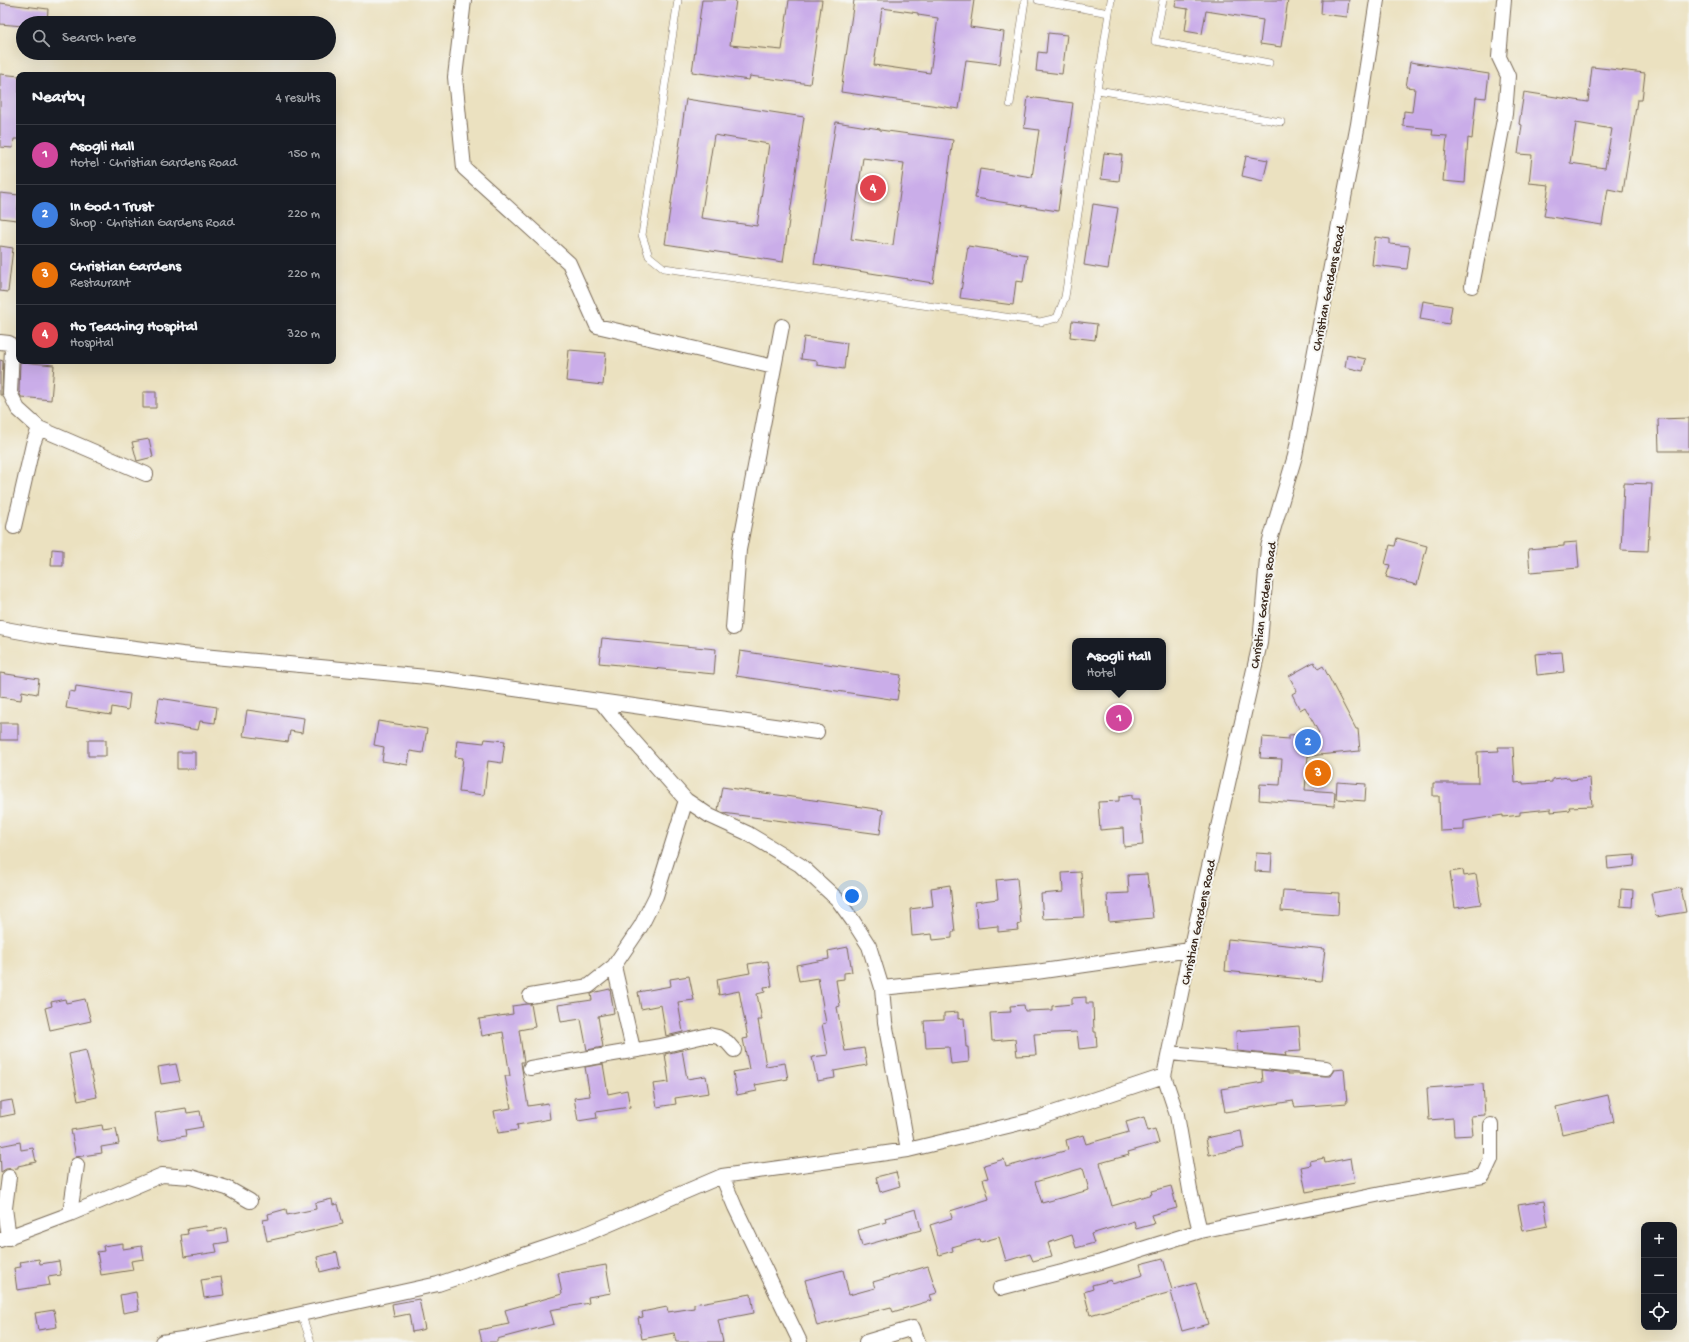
<!DOCTYPE html>
<meta charset="utf-8">
<style>
body{margin:0;font-family:"Gochi Hand",sans-serif;background:#242831;color:#f1f3f6}
.controls{position:absolute;right:12px;bottom:12px;display:grid;overflow:hidden;border-radius:8px;box-shadow:0 4px 16px #0002}
.controls button{width:36px;height:36px;display:grid;place-items:center;padding:0;border:0;border-bottom:1px solid #363941;background:#171b24;color:#f1f3f6;font:20px sans-serif}
.you{position:absolute;left:852px;top:896px;width:14px;height:14px;margin:-10px;border:3px solid #fff;border-radius:50%;background:#1a73e8;box-shadow:0 0 0 6px #1a73e833}
.badge{display:grid;place-items:center;width:26px;height:26px;border-radius:50%;background:#c8321e;color:#fff;font-size:13px;font-weight:700}
.pin{position:absolute;translate:-50% -50%;border:2px solid #fff;box-shadow:0 1px 4px #0006}
.popup{position:absolute;left:1072px;top:638px;width:94px;height:52px;box-sizing:border-box;display:grid;place-content:center;border-radius:8px;background:#171b24;filter:drop-shadow(0 1px 3px #0005);font-size:13px;white-space:nowrap;color:#9ea1a6}
.popup b{font-size:15px;color:#f1f3f6}
.popup::after{content:'';position:absolute;left:50%;top:100%;margin-left:-8px;border:8px solid transparent;border-top-color:#171b24}
.list{margin:0;padding:0;list-style:none}
h2{display:flex;justify-content:space-between;align-items:center;height:52px;margin:0;padding:0 16px;font-size:17px}
h2 small{font-size:13px;font-weight:400;color:#9ea1a6}
.list li{display:grid;grid-template-columns:26px 1fr auto;gap:12px;align-items:center;box-sizing:border-box;height:60px;padding:0 16px;border-top:1px solid #363941}
.list b{display:block;font-size:15px;white-space:nowrap}
.list p{margin:0;font-size:13px;white-space:nowrap;color:#9ea1a6}
.list em{font-size:13px;font-style:normal;color:#9ea1a6}
.icon{flex:none;width:22px;height:22px;fill:none;stroke:currentColor;stroke-width:2;stroke-linecap:round;stroke-linejoin:round}
.map{position:relative;flex:none;width:1689px;height:1342px;overflow:hidden}
.search{position:absolute;background:#171b24;box-shadow:0 4px 16px #0002;left:16px;top:16px;width:320px;height:44px;display:flex;align-items:center;gap:10px;box-sizing:border-box;padding:0 14px;border-radius:22px;color:#9ea1a6;font-size:15px}
.panel{position:absolute;background:#171b24;box-shadow:0 4px 16px #0002;left:16px;top:72px;width:320px;height:292px;border-radius:8px}
.map>svg:first-child{display:block}
.building{fill:#caade9;fill-rule:evenodd}
.lines{fill:none;stroke-linecap:round;stroke-linejoin:round}
.lane-casing{stroke:#796a57;stroke-width:8}
.street-casing{stroke:#796a57;stroke-width:16}
.lane{stroke:#fff;stroke-width:7}
.street{stroke:#fff;stroke-width:14}
.labels{text-anchor:middle;stroke-width:4;stroke-linejoin:round;paint-order:stroke}
.street-label{font-size:13px;fill:#3b2a1e;stroke:#f6f6f2}
</style>
<div class="map">
<svg width="1689" height="1342" viewBox="0 0 1689 1342">
<rect width="100%" height="100%" fill="#f6f6f2"/>
<filter id="ink" filterUnits="userSpaceOnUse"><feTurbulence type="fractalNoise" baseFrequency=".025" numOctaves="2"/><feDisplacementMap in="SourceGraphic" scale="8" xChannelSelector="R" yChannelSelector="G"/><feConvolveMatrix kernelMatrix="1 2 1 2 8 2 1 2 1" color-interpolation-filters="sRGB"/></filter>
<filter id="wash" filterUnits="userSpaceOnUse"><feTurbulence type="fractalNoise" baseFrequency=".012" numOctaves="4" result="noise"/><feDisplacementMap in="SourceGraphic" scale="16" xChannelSelector="R" yChannelSelector="G"/><feGaussianBlur stdDeviation="0.9" result="paint"/><feColorMatrix in="noise" values="0 0 0 0 0 0 0 0 0 0 0 0 0 0 0 0 0 1.4 0 .05"/><feComposite in="paint" operator="in"/></filter>
<g filter="url(#wash)">
<rect width="100%" height="100%" fill="#ebe1c0"/>
<g id="blocks">
<path class="building" d="M 702,0 L 736,0 L 730,45 L 782,50 L 789,0 L 822,0 L 810,84 L 750,76 L 749,80 L 692,72 Z
M 854,0 L 974,0 L 970,27 L 1004,32 L 1000,64 L 966,60 L 959,109 L 841,92 ZM 882,8 L 918,13 L 918,15 L 938,18 L 930,73 L 874,65 Z
M 1176,0 L 1288,0 L 1281,47 L 1260,44 L 1263,20 L 1206,11 L 1202,34 L 1185,31 L 1188,9 L 1175,7 Z
M 1322,0 L 1349,0 L 1347,17 L 1321,14 Z
M 0,3 L 48,9 L 47,23 L 23,23 L 23,26 L 0,24 Z
M 1048,33 L 1067,35 L 1062,74 L 1036,71 L 1038,52 L 1046,53 Z
M 1410,62 L 1489,74 L 1486,98 L 1476,97 L 1472,139 L 1468,138 L 1465,183 L 1443,181 L 1447,136 L 1432,135 L 1433,129 L 1403,126 L 1404,111 L 1412,112 L 1415,88 L 1406,87 Z
M 1592,67 L 1645,73 L 1642,100 L 1637,100 L 1623,192 L 1608,189 L 1602,225 L 1544,216 L 1549,185 L 1529,183 L 1532,155 L 1518,154 L 1522,125 L 1519,124 L 1524,92 L 1588,102 ZM 1576,123 L 1612,129 L 1605,168 L 1570,163 Z
M 0,74 L 19,76 L 19,139 L 14,139 L 13,148 L 0,147 Z
M 1028,97 L 1073,103 L 1058,211 L 975,198 L 980,169 L 1032,177 L 1039,130 L 1024,128 Z
M 686,99 L 804,117 L 783,262 L 665,244 ZM 714,135 L 769,144 L 757,226 L 701,218 Z
M 836,122 L 880,129 L 880,130 L 953,140 L 933,283 L 814,264 ZM 863,158 L 904,163 L 893,245 L 851,239 Z
M 1104,153 L 1122,155 L 1119,181 L 1101,179 Z
M 1246,156 L 1268,160 L 1263,181 L 1242,176 Z
M 0,193 L 19,195 L 17,220 L 0,218 Z
M 1093,204 L 1118,208 L 1108,269 L 1084,265 Z
M 1375,237 L 1390,239 L 1390,244 L 1410,246 L 1407,269 L 1372,265 Z
M 0,246 L 13,248 L 8,292 L 0,291 Z
M 968,246 L 1027,255 L 1023,282 L 1016,281 L 1013,305 L 960,298 Z
M 1423,301 L 1452,306 L 1449,324 L 1420,319 Z
M 1072,321 L 1097,324 L 1095,340 L 1070,337 Z
M 804,337 L 847,343 L 844,369 L 817,365 L 817,361 L 801,359 Z
M 569,350 L 606,353 L 603,385 L 566,381 Z
M 1347,355 L 1366,359 L 1363,371 L 1345,367 Z
M 0,360 L 3,361 L 2,395 L 0,395 Z
M 20,362 L 54,365 L 51,400 L 21,397 L 19,391 Z
M 143,392 L 156,392 L 156,408 L 143,408 Z
M 1689,418 L 1689,451 L 1659,451 L 1658,419 Z
M 149,439 L 153,457 L 137,461 L 132,442 Z
M 1624,483 L 1652,484 L 1648,551 L 1621,550 Z
M 1397,538 L 1427,546 L 1417,585 L 1386,577 L 1390,565 L 1385,564 L 1390,545 L 1395,546 Z
M 1577,542 L 1579,568 L 1530,572 L 1528,549 L 1564,546 L 1564,543 Z
M 52,549 L 63,550 L 63,566 L 51,566 Z
M 602,638 L 716,649 L 714,674 L 599,663 Z
M 740,651 L 901,675 L 897,700 L 736,676 Z
M 1562,652 L 1564,672 L 1537,675 L 1535,654 Z
M 1314,662 L 1318,669 L 1323,666 L 1356,729 L 1358,729 L 1360,751 L 1308,756 L 1305,790 L 1335,792 L 1334,806 L 1259,800 L 1260,784 L 1280,785 L 1282,759 L 1260,758 L 1262,737 L 1289,739 L 1289,735 L 1319,733 L 1305,707 L 1300,710 L 1292,694 L 1297,691 L 1289,676 Z
M 0,673 L 39,679 L 37,694 L 22,691 L 21,700 L 0,697 Z
M 76,686 L 130,694 L 128,710 L 112,707 L 111,715 L 66,708 L 69,691 L 75,692 Z
M 159,698 L 217,707 L 215,723 L 200,721 L 198,730 L 155,723 Z
M 247,710 L 304,718 L 302,733 L 290,731 L 288,742 L 243,736 Z
M 378,721 L 427,729 L 423,753 L 410,751 L 408,765 L 382,761 L 384,747 L 374,745 Z
M 0,723 L 18,723 L 18,740 L 0,740 Z
M 485,739 L 505,741 L 502,763 L 488,761 L 484,795 L 459,792 L 463,758 L 455,757 L 457,740 L 484,743 Z
M 88,740 L 106,740 L 106,756 L 88,756 Z
M 1498,747 L 1513,747 L 1515,783 L 1523,782 L 1523,784 L 1552,782 L 1552,779 L 1569,777 L 1570,780 L 1590,778 L 1592,806 L 1569,807 L 1570,810 L 1551,812 L 1551,809 L 1520,812 L 1520,815 L 1503,817 L 1503,815 L 1464,821 L 1464,830 L 1440,831 L 1439,796 L 1433,796 L 1433,783 L 1478,783 L 1477,752 L 1499,751 Z
M 177,752 L 195,752 L 195,769 L 177,769 Z
M 1337,782 L 1366,784 L 1365,801 L 1336,799 Z
M 722,787 L 883,810 L 880,834 L 723,813 L 718,810 Z
M 1132,795 L 1132,799 L 1140,799 L 1143,845 L 1124,847 L 1123,828 L 1100,830 L 1098,802 L 1119,801 L 1119,797 Z
M 1256,853 L 1272,854 L 1271,872 L 1255,871 Z
M 1635,855 L 1634,866 L 1608,869 L 1607,857 Z
M 1463,870 L 1464,876 L 1476,874 L 1481,904 L 1455,908 L 1450,872 Z
M 1081,872 L 1084,917 L 1043,919 L 1041,894 L 1063,892 L 1062,873 Z
M 1147,874 L 1153,918 L 1109,922 L 1107,894 L 1129,893 L 1128,875 Z
M 1017,878 L 1021,924 L 1017,925 L 1018,930 L 998,932 L 998,926 L 978,928 L 975,902 L 998,899 L 996,880 Z
M 950,885 L 955,932 L 952,932 L 952,938 L 933,940 L 932,934 L 912,936 L 910,909 L 933,906 L 931,888 Z
M 1681,888 L 1686,912 L 1656,917 L 1651,893 Z
M 1621,889 L 1633,890 L 1632,907 L 1620,906 Z
M 1283,890 L 1339,893 L 1338,915 L 1281,911 Z
M 1228,939 L 1325,949 L 1321,981 L 1225,971 Z
M 848,947 L 852,972 L 844,973 L 844,979 L 836,980 L 840,1006 L 837,1007 L 845,1051 L 864,1048 L 867,1065 L 834,1071 L 835,1078 L 817,1081 L 812,1057 L 828,1055 L 822,1024 L 826,1023 L 818,978 L 799,981 L 796,965 L 829,959 L 828,951 Z
M 768,961 L 772,986 L 764,987 L 765,992 L 757,994 L 762,1020 L 758,1020 L 766,1066 L 785,1063 L 788,1079 L 755,1085 L 757,1091 L 737,1095 L 733,1072 L 749,1069 L 743,1039 L 748,1038 L 739,991 L 719,995 L 717,979 L 750,973 L 748,964 Z
M 689,976 L 694,1000 L 678,1002 L 683,1032 L 666,1036 L 661,1005 L 641,1009 L 638,992 L 671,986 L 670,979 Z
M 610,989 L 614,1013 L 598,1016 L 603,1047 L 587,1050 L 581,1019 L 561,1022 L 558,1005 L 592,1000 L 591,994 L 596,992 Z
M 1086,997 L 1086,1003 L 1093,1003 L 1094,1032 L 1096,1032 L 1097,1047 L 1079,1049 L 1077,1032 L 1034,1034 L 1036,1055 L 1017,1056 L 1015,1039 L 992,1041 L 990,1013 L 1011,1012 L 1010,1006 L 1024,1005 L 1025,1011 L 1052,1010 L 1052,1006 L 1072,1004 L 1072,998 Z
M 65,999 L 66,1003 L 85,999 L 91,1021 L 50,1030 L 45,1008 L 52,1006 L 51,1002 Z
M 527,1004 L 531,1004 L 535,1027 L 519,1030 L 524,1062 L 521,1062 L 522,1069 L 528,1106 L 548,1103 L 550,1119 L 517,1125 L 518,1130 L 498,1133 L 494,1111 L 511,1108 L 505,1076 L 510,1076 L 503,1032 L 482,1036 L 479,1019 L 513,1014 L 512,1006 Z
M 958,1012 L 958,1019 L 964,1018 L 966,1047 L 968,1047 L 969,1062 L 951,1064 L 949,1047 L 926,1048 L 924,1021 L 944,1020 L 944,1013 Z
M 1299,1026 L 1301,1051 L 1285,1052 L 1286,1056 L 1237,1051 L 1236,1031 Z
M 86,1050 L 97,1097 L 78,1101 L 69,1054 Z
M 682,1050 L 687,1079 L 706,1076 L 709,1093 L 675,1098 L 676,1104 L 657,1107 L 653,1084 L 669,1082 L 665,1054 Z
M 176,1064 L 180,1081 L 161,1084 L 158,1067 Z
M 603,1064 L 608,1094 L 627,1090 L 630,1107 L 596,1112 L 597,1118 L 578,1121 L 574,1098 L 590,1096 L 585,1067 Z
M 1344,1069 L 1347,1103 L 1295,1107 L 1293,1101 L 1225,1112 L 1221,1089 L 1263,1082 L 1262,1070 L 1288,1073 L 1288,1074 L 1296,1074 L 1325,1076 L 1330,1076 L 1334,1070 Z
M 1483,1084 L 1485,1115 L 1471,1116 L 1473,1135 L 1454,1136 L 1453,1118 L 1429,1120 L 1427,1088 Z
M 1608,1095 L 1614,1122 L 1562,1134 L 1556,1107 Z
M 12,1100 L 15,1114 L 0,1117 L 0,1102 Z
M 186,1108 L 187,1113 L 200,1111 L 203,1127 L 185,1130 L 186,1136 L 159,1140 L 155,1113 Z
M 1144,1117 L 1148,1131 L 1155,1129 L 1159,1143 L 1128,1152 L 1129,1155 L 1100,1163 L 1112,1206 L 1152,1194 L 1151,1191 L 1171,1186 L 1177,1208 L 1151,1215 L 1154,1224 L 1136,1229 L 1134,1221 L 1091,1234 L 1094,1243 L 1076,1248 L 1072,1235 L 1048,1243 L 1052,1256 L 1033,1261 L 1030,1254 L 1006,1261 L 999,1237 L 981,1242 L 980,1239 L 952,1247 L 953,1251 L 939,1255 L 930,1225 L 952,1218 L 950,1211 L 989,1199 L 983,1179 L 988,1178 L 984,1165 L 1004,1159 L 1006,1167 L 1068,1150 L 1066,1140 L 1083,1135 L 1086,1144 L 1129,1132 L 1126,1122 ZM 1083,1168 L 1089,1190 L 1042,1203 L 1035,1182 Z
M 102,1125 L 103,1130 L 116,1128 L 119,1144 L 101,1147 L 102,1153 L 76,1157 L 71,1130 Z
M 1241,1131 L 1244,1148 L 1209,1155 L 1206,1138 Z
M 20,1142 L 21,1150 L 33,1148 L 36,1162 L 18,1166 L 18,1168 L 6,1169 L 1,1172 L 0,1146 Z
M 1324,1158 L 1325,1163 L 1351,1158 L 1355,1183 L 1306,1192 L 1301,1167 L 1311,1165 L 1310,1161 Z
M 896,1172 L 900,1186 L 880,1192 L 876,1177 Z
M 332,1199 L 333,1205 L 338,1204 L 343,1224 L 267,1241 L 263,1220 L 269,1219 L 268,1214 L 286,1209 L 287,1215 L 316,1209 L 315,1203 Z
M 1544,1201 L 1548,1226 L 1523,1231 L 1518,1205 Z
M 916,1209 L 921,1230 L 862,1246 L 858,1230 L 886,1222 L 885,1218 Z
M 206,1226 L 207,1231 L 226,1228 L 228,1242 L 215,1244 L 217,1252 L 184,1257 L 181,1235 L 188,1234 L 187,1229 Z
M 123,1243 L 123,1249 L 142,1246 L 144,1259 L 131,1261 L 133,1270 L 101,1275 L 97,1252 L 104,1251 L 103,1246 Z
M 337,1252 L 340,1267 L 320,1272 L 317,1257 Z
M 1163,1258 L 1172,1290 L 1196,1283 L 1208,1324 L 1182,1331 L 1171,1292 L 1090,1315 L 1084,1292 L 1093,1289 L 1092,1285 L 1111,1280 L 1112,1284 L 1143,1275 L 1140,1264 Z
M 39,1259 L 40,1264 L 59,1261 L 61,1275 L 48,1277 L 50,1285 L 17,1290 L 14,1268 L 21,1267 L 20,1262 Z
M 606,1265 L 611,1293 L 588,1297 L 589,1303 L 550,1310 L 554,1324 L 497,1339 L 497,1342 L 482,1342 L 479,1330 L 509,1324 L 505,1310 L 562,1294 L 558,1273 Z
M 928,1266 L 937,1293 L 930,1295 L 932,1300 L 893,1312 L 891,1307 L 817,1326 L 805,1280 L 843,1270 L 849,1295 L 875,1288 L 873,1282 Z
M 221,1277 L 224,1295 L 204,1298 L 201,1280 Z
M 136,1292 L 139,1310 L 123,1313 L 120,1295 Z
M 751,1294 L 754,1313 L 718,1320 L 723,1342 L 676,1342 L 674,1333 L 642,1339 L 638,1318 L 643,1317 L 642,1312 L 667,1307 L 668,1312 L 694,1308 L 694,1304 Z
M 419,1299 L 425,1329 L 412,1332 L 409,1314 L 394,1317 L 392,1304 Z
M 54,1310 L 57,1327 L 38,1330 L 35,1313 Z"/>
</g>
</g>
<g filter="url(#ink)">
<use href="#blocks" fill-opacity="0" stroke="#796a57" stroke-width="1"/>
<g class="lines">
<g class="lane-casing">
<path id="lane" d="M 678,0 L 642,235 L 649,256 L 664,268 L 1040,322 L 1057,318 L 1065,297 L 1111,0
M 1038,0 L 1109,13
M 1163,0 L 1155,41 L 1269,63
M 1098,90 L 1281,122
M 1010,104 L 1025,0
M 301,1313 L 311,1342"/>
</g>
<g class="street-casing">
<path id="street" d="M 464,0 L 455,77 L 464,168 L 569,263 L 597,326 L 774,367
M 1472,286 L 1505,114 L 1508,76 L 1499,57 L 1504,0
M 0,342 L 9,343 L 12,348 L 10,393 L 18,409 L 39,428 L 33,444 L 14,527
M 39,428 L 146,474
M 0,628 L 49,637 L 182,654 L 437,678 L 817,732
M 733,628 L 739,550 L 782,326
M 601,702 L 617,722 L 686,800 L 710,816 L 747,833 L 800,865 L 837,899 L 853,921 L 869,946 L 882,988 L 885,1022 L 908,1150
M 614,966 L 633,1049
M 882,988 L 1036,972 L 1190,950
M 530,996 L 589,986 L 614,966 L 641,926 L 656,896 L 686,800
M 1170,1053 L 1326,1068
M 530,1068 L 661,1046 L 709,1035 L 718,1037 L 727,1042 L 734,1050
M 722,1176 L 735,1207 L 800,1342
M 9,1177 L 5,1208 L 9,1238
M 70,1214 L 77,1165
M 1200,1231 L 1190,1190 L 1177,1115 L 1164,1076 L 1190,950 L 1260,643 L 1268,547 L 1295,456 L 1358,124 L 1377,0
M 0,1240 L 70,1214 L 162,1175 L 191,1177 L 227,1188 L 250,1201
M 1000,1288 L 1101,1262 L 1200,1231 L 1386,1193 L 1483,1176 L 1491,1159 L 1491,1125
M 162,1342 L 196,1337 L 438,1284 L 589,1233 L 722,1176 L 908,1150 L 1032,1120 L 1164,1076
M 866,1342 L 913,1328 L 918,1342"/>
</g>
<use href="#lane" class="lane"/>
<use href="#street" class="street"/>
</g>
</g>
<g class="labels">
<g class="street-label">
<text transform="translate(1327 288) rotate(-79)" y="5">Christian Gardens Road</text>
<text transform="translate(1262 605) rotate(-82)" y="5">Christian Gardens Road</text>
<text transform="translate(1197 922) rotate(-78)" y="5">Christian Gardens Road</text>
</g>
</g>
</svg>
<div class="controls">
<button>+</button>
<button>−</button>
<button><svg class="icon" aria-label="locate" viewBox="0 0 24 24"><circle cx="12" cy="12" r="6"/><path d="M12 2v4M12 18v4M2 12h4M18 12h4"/></svg></button>
</div>
<div class="you"></div>
<div class="pin badge" style="left:1119px;top:718px;background:#d1479c">1</div>
<div class="popup"><b>Asogli Hall</b>Hotel</div>
<div class="pin badge" style="left:1308px;top:742px;background:#3f7fe0">2</div>
<div class="pin badge" style="left:1318px;top:773px;background:#e8710a">3</div>
<div class="pin badge" style="left:873px;top:188px;background:#e0444e">4</div>
<div class="search"><svg class="icon" aria-label="search" viewBox="0 0 24 24"><circle cx="10" cy="10" r="6"/><path d="M15 15l6 6"/></svg>Search here</div>
<section class="panel">
<h2>Nearby<small>4 results</small></h2>
<ul class="list">
<li><span class="badge" style="background:#d1479c">1</span><div><b>Asogli Hall</b><p>Hotel · Christian Gardens Road</p></div><em>150 m</em></li>
<li><span class="badge" style="background:#3f7fe0">2</span><div><b>In God 1 Trust</b><p>Shop · Christian Gardens Road</p></div><em>220 m</em></li>
<li><span class="badge" style="background:#e8710a">3</span><div><b>Christian Gardens</b><p>Restaurant</p></div><em>220 m</em></li>
<li><span class="badge" style="background:#e0444e">4</span><div><b>Ho Teaching Hospital</b><p>Hospital</p></div><em>320 m</em></li>
</ul>
</section>
</div>
